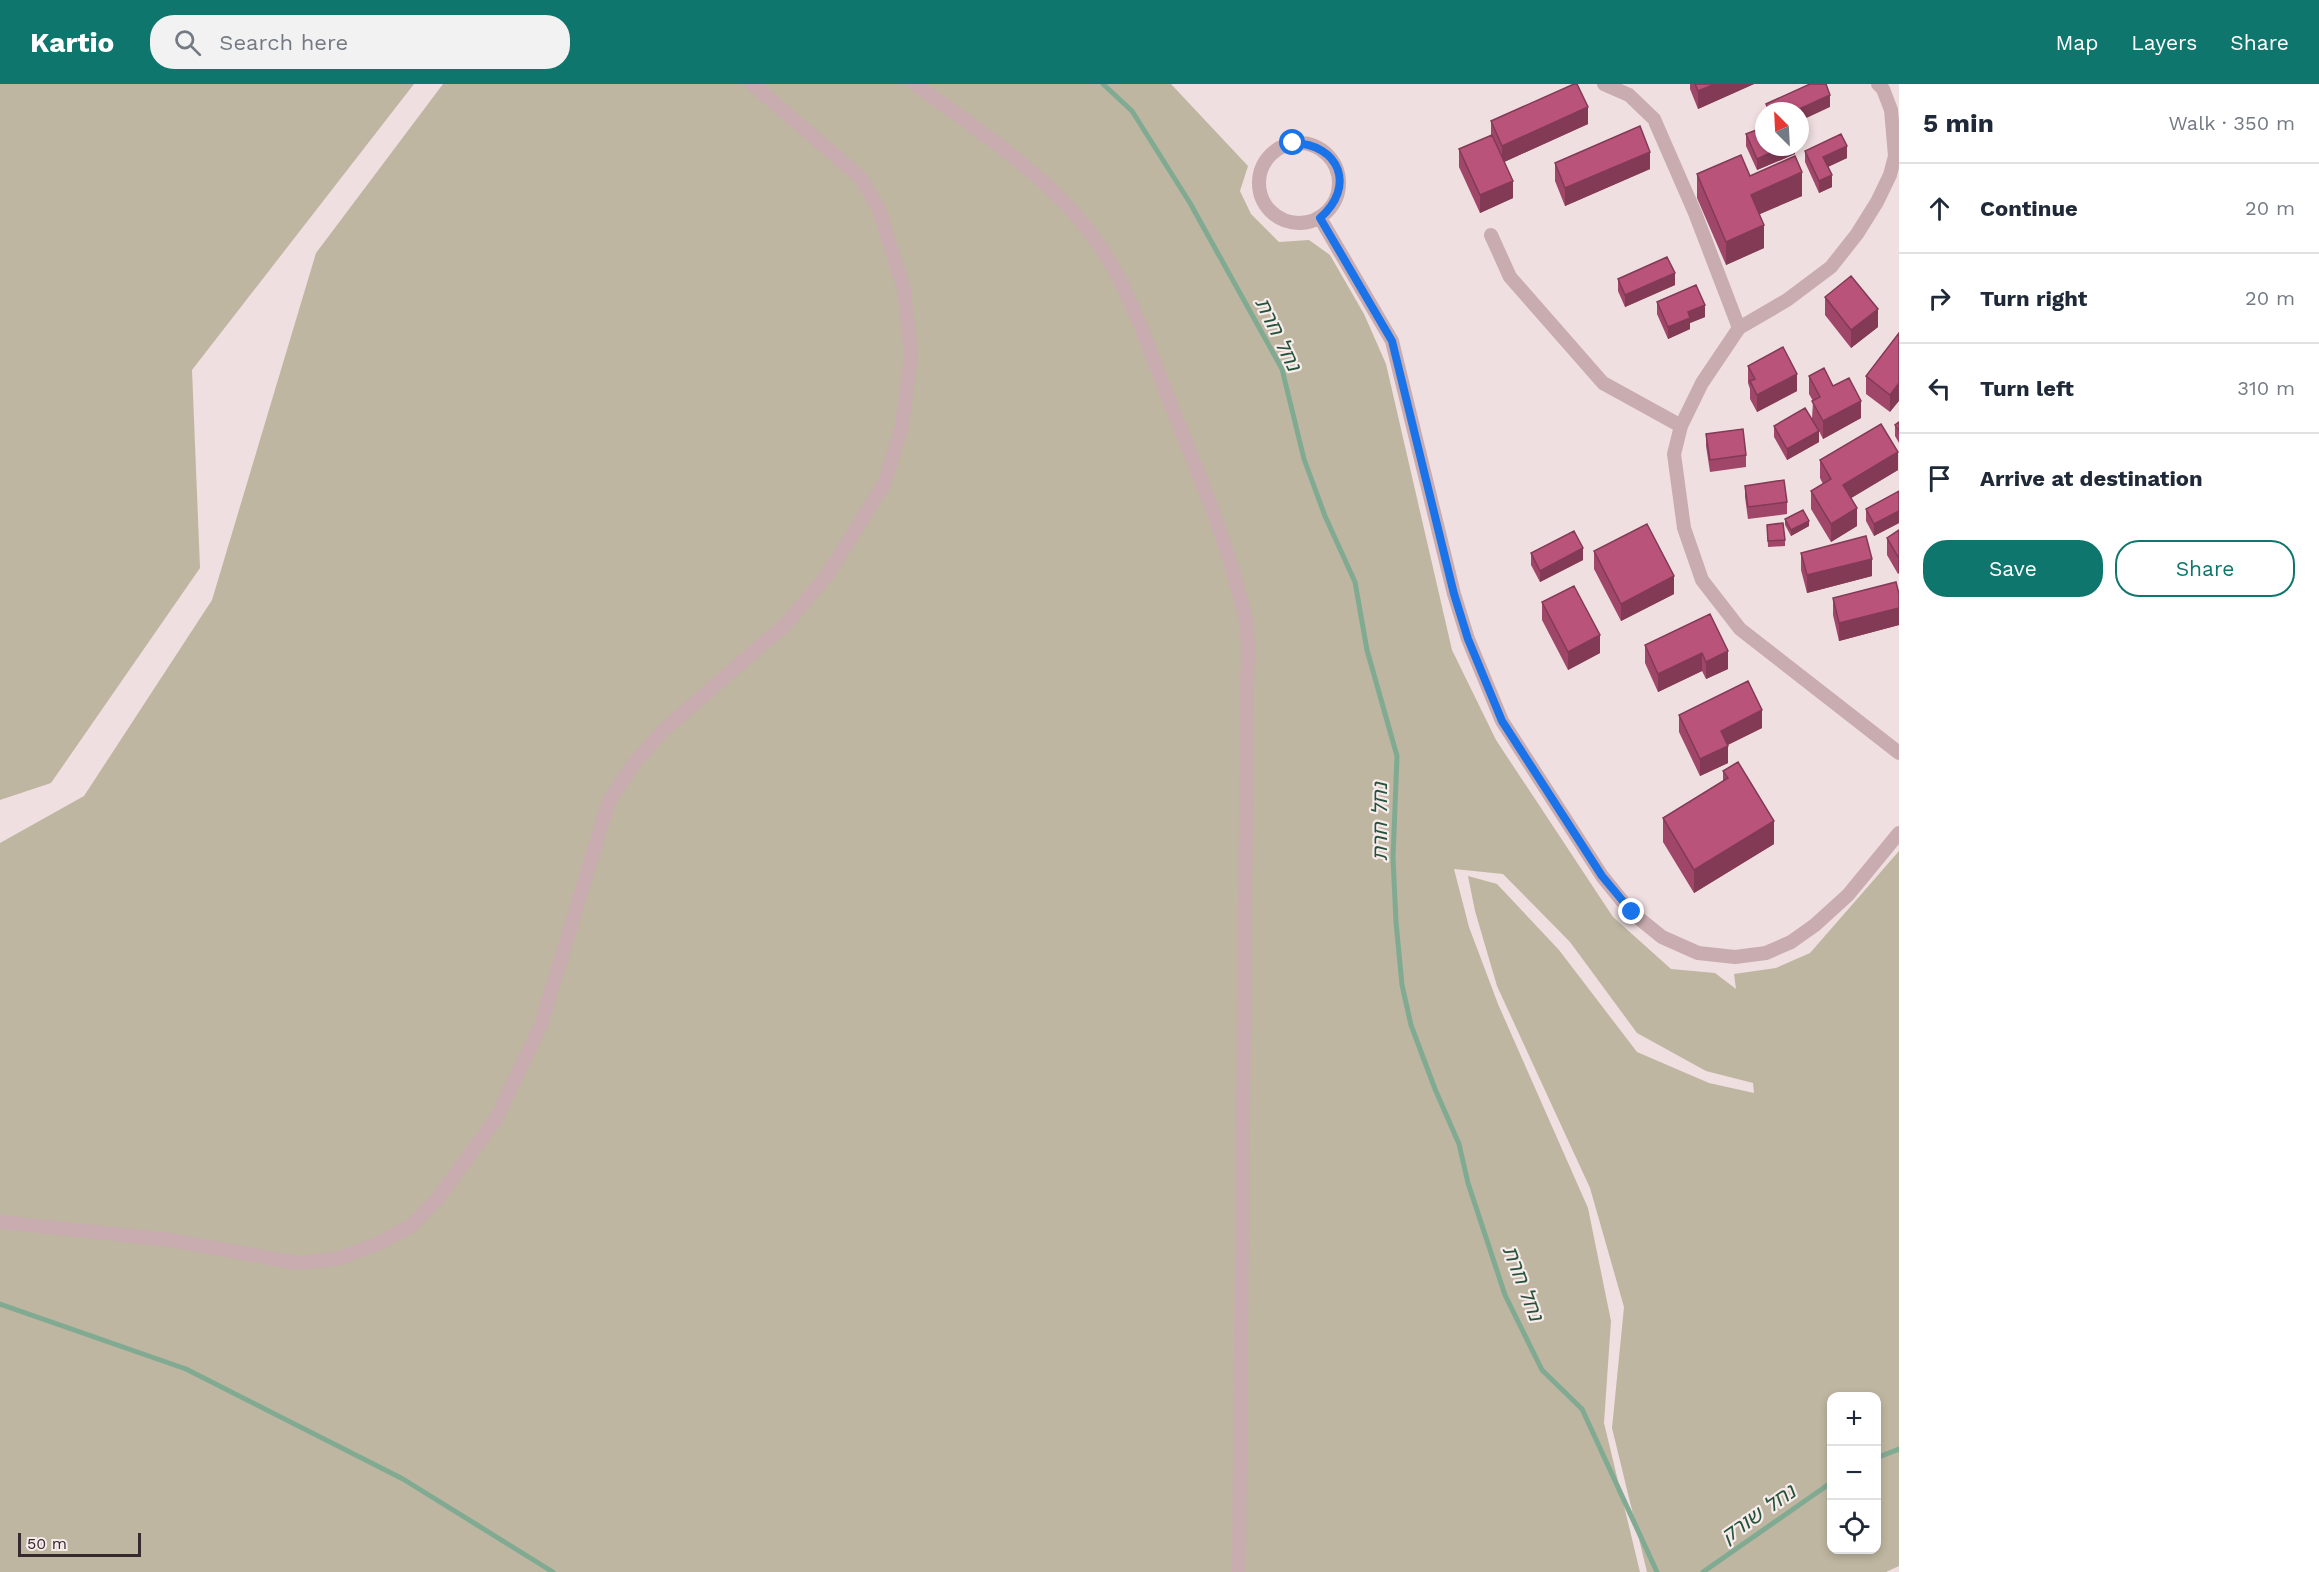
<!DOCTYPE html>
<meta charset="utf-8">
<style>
body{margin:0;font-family:"Work Sans","Noto Sans Hebrew",sans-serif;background:#f2f2f3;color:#1f2937}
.controls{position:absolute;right:18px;bottom:18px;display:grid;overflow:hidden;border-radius:12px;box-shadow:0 3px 9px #0003}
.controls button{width:54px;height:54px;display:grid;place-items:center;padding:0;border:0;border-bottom:2px solid #e0e1e3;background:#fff;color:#1f2937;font:30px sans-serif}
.compass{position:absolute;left:1755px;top:18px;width:54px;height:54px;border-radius:50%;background:#fff;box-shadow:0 3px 9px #0003;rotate:336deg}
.scale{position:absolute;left:18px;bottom:15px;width:123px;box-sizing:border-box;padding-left:6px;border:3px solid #362a2e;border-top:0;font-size:16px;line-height:21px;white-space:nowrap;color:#362a2e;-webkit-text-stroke:4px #f8ebec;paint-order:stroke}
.stop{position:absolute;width:18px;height:18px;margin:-14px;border:4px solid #1a73e8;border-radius:50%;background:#fff}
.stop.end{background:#1a73e8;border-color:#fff;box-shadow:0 2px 6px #0008}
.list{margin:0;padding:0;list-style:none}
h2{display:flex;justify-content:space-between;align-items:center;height:78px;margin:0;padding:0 24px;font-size:26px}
h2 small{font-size:20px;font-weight:400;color:#747a83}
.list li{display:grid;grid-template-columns:39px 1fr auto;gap:18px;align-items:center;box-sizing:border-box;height:90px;padding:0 24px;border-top:2px solid #e0e1e3}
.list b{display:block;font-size:22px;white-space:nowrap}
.list em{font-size:20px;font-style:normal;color:#747a83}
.actions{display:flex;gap:12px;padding:18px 24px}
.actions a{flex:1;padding:14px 0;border:2px solid #0f766e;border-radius:24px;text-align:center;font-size:21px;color:#0f766e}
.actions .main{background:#0f766e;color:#fff}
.icon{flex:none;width:33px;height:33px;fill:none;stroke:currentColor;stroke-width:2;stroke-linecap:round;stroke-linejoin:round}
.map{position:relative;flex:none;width:1899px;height:1488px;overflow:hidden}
header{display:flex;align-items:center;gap:36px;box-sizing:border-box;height:84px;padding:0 30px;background:#0f766e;color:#fff}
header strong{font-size:28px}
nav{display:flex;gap:33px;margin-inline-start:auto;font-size:21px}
.search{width:420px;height:54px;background:#f2f2f3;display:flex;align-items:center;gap:15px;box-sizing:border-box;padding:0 21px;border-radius:24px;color:#747a83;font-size:22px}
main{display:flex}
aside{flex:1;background:#fff}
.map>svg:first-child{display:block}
.green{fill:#beb6a0;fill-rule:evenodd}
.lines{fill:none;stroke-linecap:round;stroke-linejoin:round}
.stream{stroke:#80ab92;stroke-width:5}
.street{stroke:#c8acb0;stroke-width:14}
.wall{fill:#a04769}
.shaded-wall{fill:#823a55}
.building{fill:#ba537a;stroke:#823a55;stroke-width:1.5}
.route{stroke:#1a73e8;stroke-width:8}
.labels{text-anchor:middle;stroke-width:4.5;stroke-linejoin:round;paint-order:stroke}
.water-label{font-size:21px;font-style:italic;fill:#235439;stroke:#f8ebec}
</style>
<header>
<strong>Kartio</strong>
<div class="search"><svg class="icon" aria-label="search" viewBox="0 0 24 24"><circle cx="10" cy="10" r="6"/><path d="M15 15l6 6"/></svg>Search here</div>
<nav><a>Map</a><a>Layers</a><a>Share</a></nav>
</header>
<main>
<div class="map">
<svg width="1899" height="1488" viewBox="0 0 1899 1488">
<rect width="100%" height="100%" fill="#f0dfe0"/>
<path class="green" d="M 0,0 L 414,0 L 192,286 L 200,484 L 51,699 L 0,716 Z
M 443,0 L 1171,0 L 1248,82 L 1240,107 L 1251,130 L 1279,158 L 1309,156 L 1330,171 L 1364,230 L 1386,280 L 1452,566 L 1496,656 L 1613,833 L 1671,885 L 1715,889 L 1736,905 L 1734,890 L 1776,884 L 1810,869 L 1899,767 L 1899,1482 L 1886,1488 L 1647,1488 L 1612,1344 L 1624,1223 L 1590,1104 L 1497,902 L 1475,827 L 1468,792 L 1497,800 L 1559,866 L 1637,968 L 1709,999 L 1754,1009 L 1753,999 L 1706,987 L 1637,949 L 1570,858 L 1503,790 L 1454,785 L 1469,843 L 1498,920 L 1588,1124 L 1611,1237 L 1604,1339 L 1640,1488 L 0,1488 L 0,759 L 84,712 L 212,516 L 316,169 ZM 1832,1312 L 1876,1312 L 1876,1466 L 1832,1466 Z"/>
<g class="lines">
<path class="stream" d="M 1103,0 L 1132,27 L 1190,119 L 1282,285 L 1304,375 L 1325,432 L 1355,498 L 1367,566 L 1397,672 L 1393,774 L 1396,838 L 1402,901 L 1411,941 L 1435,1005 L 1459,1060 L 1468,1099 L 1505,1211 L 1542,1286 L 1582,1325 L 1657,1488
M 0,1220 L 186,1285 L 403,1395 L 553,1488
M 1876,1374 L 1899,1365
M 1703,1488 L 1832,1398"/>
<path class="street" d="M 915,0 C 973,42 1040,87 1085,142 C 1127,193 1146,258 1170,318 C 1198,388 1228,458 1245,532 C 1250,553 1247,583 1247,605 L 1239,1488
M 1604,0 L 1629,11 L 1654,35 L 1695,129 L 1739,244
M 1878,0 L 1883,5 L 1891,26 L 1895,72 L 1890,91 L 1877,118 L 1857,150 L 1831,183 L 1787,216 L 1739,244 L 1702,299 L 1681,342 L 1674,370 L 1684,444 L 1702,496 L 1740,545 L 1899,669
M1259 99a40 40 0 1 1 80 0a40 40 0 1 1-80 0Z
M 1320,134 L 1392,257 L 1454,510 L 1468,555 L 1502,637 L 1602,792 L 1631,828 L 1662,853 L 1698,869 L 1735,873 L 1766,869 L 1791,858 L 1815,841 L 1848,811 L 1899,749
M 1491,151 L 1510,193 L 1603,299 L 1681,342
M 0,1138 L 170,1156 L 297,1179 L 337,1175 L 375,1161 L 411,1142 L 439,1113 L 496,1035 L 541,941 L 609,717 L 635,678 L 665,645 L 786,540 L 828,490 L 884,400 L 902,343 L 911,270 L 904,205 L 878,123 L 860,93 L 752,0"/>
</g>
<path class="wall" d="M 1690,0 L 1754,0 L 1698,25 L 1690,5 Z
M 1491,37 L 1588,40 L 1504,78 L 1513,114 L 1480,129 L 1459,83 L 1459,65 L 1491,51 Z
M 1746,50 L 1795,63 L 1795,70 L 1757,86 L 1746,62 Z
M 1805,67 L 1847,74 L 1828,83 L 1832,103 L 1819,109 L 1805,78 Z
M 1555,79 L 1650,85 L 1565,122 L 1555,97 Z
M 1697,90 L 1750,92 L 1802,112 L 1759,130 L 1764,164 L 1726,181 L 1697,114 Z
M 1618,195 L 1675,201 L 1625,223 L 1618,207 Z
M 1825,213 L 1878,243 L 1851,264 L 1825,231 Z
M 1657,218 L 1705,233 L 1690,239 L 1690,245 L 1668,255 L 1657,230 Z
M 1899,249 L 1890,328 L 1866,310 L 1866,292 Z
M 1748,282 L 1797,307 L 1757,328 L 1750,315 L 1750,305 L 1748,299 Z
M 1809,292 L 1833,302 L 1861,334 L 1823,355 L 1819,347 L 1819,358 L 1787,376 L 1774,353 L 1774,342 L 1812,335 L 1813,317 L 1809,310 Z
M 1899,338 L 1899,359 L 1895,352 L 1895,341 Z
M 1706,350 L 1746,371 L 1746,383 L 1710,388 L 1706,362 Z
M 1820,376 L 1898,386 L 1851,414 L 1857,442 L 1831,458 L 1811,425 L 1811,407 L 1823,400 L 1820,394 Z
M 1745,402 L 1787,418 L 1787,430 L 1748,435 L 1745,413 Z
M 1899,407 L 1899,439 L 1874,452 L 1866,437 L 1866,425 Z
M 1785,435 L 1809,442 L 1791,452 L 1785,441 Z
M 1767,441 L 1785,456 L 1785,462 L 1768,463 Z
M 1899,446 L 1898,490 L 1887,471 L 1887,454 Z
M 1594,467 L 1674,510 L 1621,537 L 1594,485 Z
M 1531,469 L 1583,476 L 1540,498 L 1531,481 Z
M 1801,469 L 1872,492 L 1807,509 L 1801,486 Z
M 1899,510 L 1899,541 L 1839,557 L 1833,531 L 1833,514 Z
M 1542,518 L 1600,569 L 1568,586 L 1542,536 Z
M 1710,530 L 1728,585 L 1706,595 L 1702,587 L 1658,608 L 1645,579 L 1645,561 Z
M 1679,631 L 1762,644 L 1728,661 L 1728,679 L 1700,692 L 1679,648 Z
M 1723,687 L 1774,760 L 1694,809 L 1663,758 L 1663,734 L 1723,697 Z"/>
<path class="shaded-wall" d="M 1715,0 L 1754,0 L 1698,25 L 1698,7 Z
M 1830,11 L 1830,23 L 1800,37 L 1800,27 L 1795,27 Z
M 1588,23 L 1588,40 L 1502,79 L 1502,62 Z
M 1847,62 L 1847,74 L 1823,85 L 1823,73 Z
M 1783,63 L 1795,63 L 1795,70 L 1757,86 L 1757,75 Z
M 1650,68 L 1650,85 L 1565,122 L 1565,104 Z
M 1802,88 L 1802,112 L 1751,134 L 1751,111 Z
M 1832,91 L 1832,103 L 1819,109 L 1819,97 Z
M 1513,97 L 1513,114 L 1480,129 L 1480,111 Z
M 1764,141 L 1764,164 L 1726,181 L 1726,158 Z
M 1675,189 L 1675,201 L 1625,223 L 1625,211 Z
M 1705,221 L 1705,233 L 1690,239 L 1690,245 L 1668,255 L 1668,243 L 1688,228 Z
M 1878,225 L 1878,243 L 1851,264 L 1851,246 Z
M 1797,290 L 1797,307 L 1757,328 L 1757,311 Z
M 1899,299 L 1899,317 L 1890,328 L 1890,311 Z
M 1861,317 L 1861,334 L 1823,355 L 1823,337 Z
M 1819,347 L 1819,358 L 1787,376 L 1787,365 Z
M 1898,368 L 1898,386 L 1843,419 L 1843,401 Z
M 1857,424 L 1857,442 L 1831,458 L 1831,440 Z
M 1899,427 L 1899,439 L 1874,452 L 1874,440 Z
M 1809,437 L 1809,442 L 1791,452 L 1791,446 Z
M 1583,464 L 1583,476 L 1540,498 L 1540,487 Z
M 1899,472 L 1899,489 L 1898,490 L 1898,473 Z
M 1872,475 L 1872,492 L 1807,509 L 1807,491 Z
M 1674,492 L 1674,510 L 1621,537 L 1621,520 Z
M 1899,524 L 1899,541 L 1839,557 L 1839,539 Z
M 1600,551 L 1600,569 L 1568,586 L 1568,568 Z
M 1728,567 L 1728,585 L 1706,595 L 1706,578 Z
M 1702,569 L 1702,587 L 1658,608 L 1658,590 Z
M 1762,626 L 1762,644 L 1721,664 L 1721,647 Z
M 1728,662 L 1728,679 L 1700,692 L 1700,675 Z
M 1774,737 L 1774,760 L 1694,809 L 1694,786 Z"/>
<path class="building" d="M 1574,0 L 1577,0 L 1588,23 L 1502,62 L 1491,37 Z
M 1695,0 L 1715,0 L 1698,7 Z
M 1810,0 L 1826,0 L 1830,11 L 1795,27 L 1769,27 L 1766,20 Z
M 1640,42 L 1650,68 L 1565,104 L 1555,79 Z
M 1764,43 L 1764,63 L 1783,63 L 1757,75 L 1746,50 Z
M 1841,50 L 1847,62 L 1823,73 L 1832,91 L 1819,97 L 1805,67 Z
M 1492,51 L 1513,97 L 1480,111 L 1459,65 Z
M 1741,71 L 1750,92 L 1795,72 L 1802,88 L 1751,111 L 1764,141 L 1726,158 L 1697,90 Z
M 1667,173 L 1675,189 L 1625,211 L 1618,195 Z
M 1851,192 L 1878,225 L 1851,246 L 1825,213 Z
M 1696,201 L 1705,221 L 1688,228 L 1690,234 L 1668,243 L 1657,218 Z
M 1899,249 L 1899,299 L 1890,311 L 1866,292 Z
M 1783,263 L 1797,290 L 1757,311 L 1750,297 L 1755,295 L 1748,282 Z
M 1824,284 L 1833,302 L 1849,294 L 1861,317 L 1823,337 L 1812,317 L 1820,313 L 1809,292 Z
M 1805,324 L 1819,347 L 1787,365 L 1774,342 Z
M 1899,338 L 1899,347 L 1895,341 Z
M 1881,340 L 1898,368 L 1843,401 L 1857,424 L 1831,440 L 1811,407 L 1831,395 L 1820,376 Z
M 1743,345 L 1746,371 L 1710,376 L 1706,350 Z
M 1784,396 L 1787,418 L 1748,423 L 1745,402 Z
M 1899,407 L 1899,427 L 1874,440 L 1866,425 Z
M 1803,426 L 1809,437 L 1791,446 L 1785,435 Z
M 1783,439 L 1785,456 L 1768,457 L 1767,441 Z
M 1647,440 L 1674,492 L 1621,520 L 1594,467 Z
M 1899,446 L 1899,472 L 1898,473 L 1887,454 Z
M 1574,447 L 1583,464 L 1540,487 L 1531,469 Z
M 1866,452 L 1872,475 L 1807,491 L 1801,469 Z
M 1896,498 L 1899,510 L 1899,524 L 1839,539 L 1833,514 Z
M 1574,502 L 1600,551 L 1568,568 L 1542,518 Z
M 1710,530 L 1728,567 L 1706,578 L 1702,569 L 1658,590 L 1645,561 Z
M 1748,597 L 1762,626 L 1721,647 L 1728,662 L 1700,675 L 1679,631 Z
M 1738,678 L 1774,737 L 1694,786 L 1663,734 L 1728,694 L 1723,687 Z"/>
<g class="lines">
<path class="route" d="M 1293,59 C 1340,60 1356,103 1320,134 L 1392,257 L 1454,510 L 1468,555 L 1502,637 L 1602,792 L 1632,828"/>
</g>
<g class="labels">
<g class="water-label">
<text transform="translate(1278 250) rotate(64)" y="7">נחל חרת</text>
<text transform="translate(1380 738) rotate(-90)" y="7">נחל חרת</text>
<text transform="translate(1523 1199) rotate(69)" y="7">נחל חרת</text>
<text transform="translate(1758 1430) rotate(-35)" y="7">נחל שורק</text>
</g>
</g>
</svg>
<div class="controls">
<button>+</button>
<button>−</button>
<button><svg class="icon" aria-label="locate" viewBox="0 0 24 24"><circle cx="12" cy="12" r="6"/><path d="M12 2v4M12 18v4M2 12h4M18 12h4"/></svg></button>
</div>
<svg class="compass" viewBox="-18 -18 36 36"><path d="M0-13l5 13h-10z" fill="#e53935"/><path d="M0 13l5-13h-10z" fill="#747a83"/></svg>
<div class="scale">50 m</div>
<div class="stop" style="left:1293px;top:59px"></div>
<div class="stop end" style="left:1632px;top:828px"></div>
</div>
<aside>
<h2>5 min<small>Walk · 350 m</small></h2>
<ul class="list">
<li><svg class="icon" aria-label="ahead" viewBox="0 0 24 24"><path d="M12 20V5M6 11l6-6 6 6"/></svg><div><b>Continue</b></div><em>20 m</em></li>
<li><svg class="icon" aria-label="right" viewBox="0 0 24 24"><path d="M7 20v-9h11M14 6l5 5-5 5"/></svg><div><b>Turn right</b></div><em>20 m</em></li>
<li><svg class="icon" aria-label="left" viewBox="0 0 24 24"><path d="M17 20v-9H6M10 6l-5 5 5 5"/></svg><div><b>Turn left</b></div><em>310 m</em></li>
<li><svg class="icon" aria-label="arrive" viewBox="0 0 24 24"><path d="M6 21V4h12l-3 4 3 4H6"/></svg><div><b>Arrive at destination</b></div></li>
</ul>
<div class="actions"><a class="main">Save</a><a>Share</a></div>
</aside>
</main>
